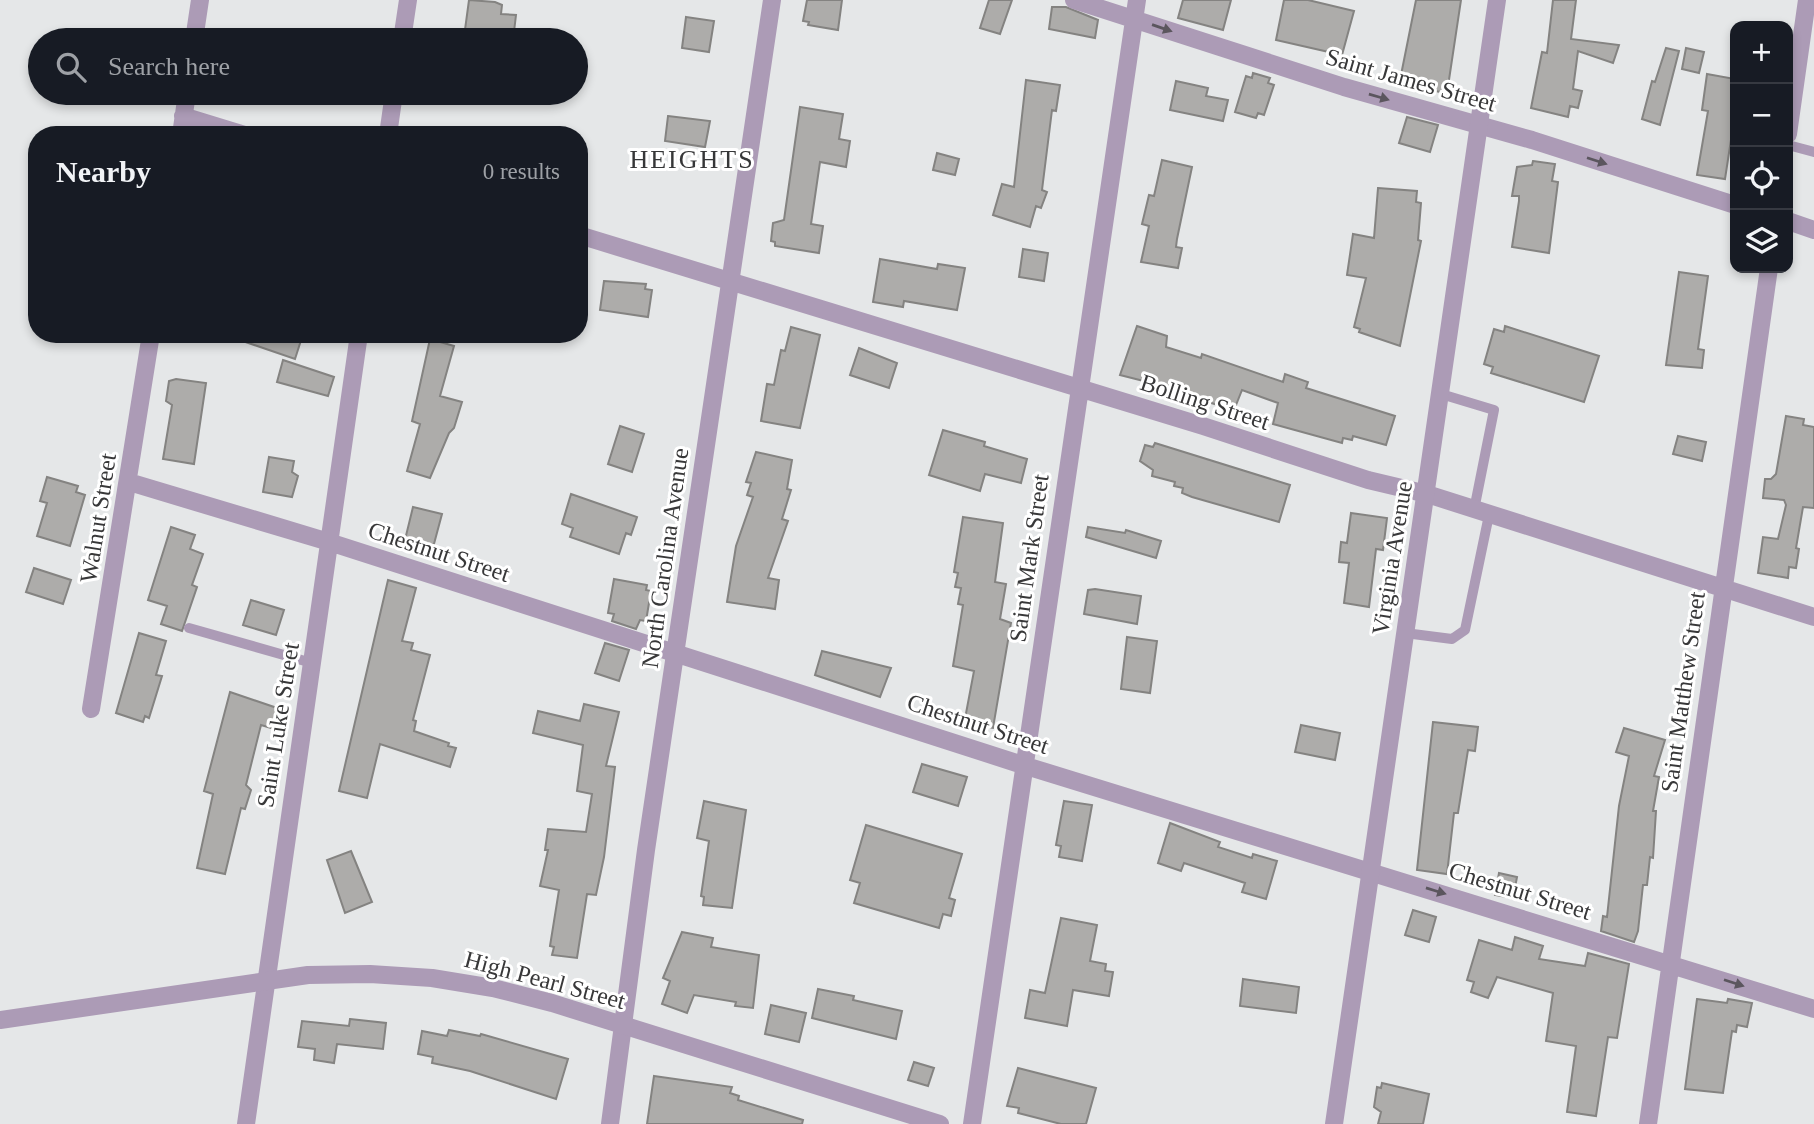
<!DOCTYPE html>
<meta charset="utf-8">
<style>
body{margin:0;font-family:"Times New Roman",serif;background:#242831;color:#f1f3f6}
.controls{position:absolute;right:21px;top:21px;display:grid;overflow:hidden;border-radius:14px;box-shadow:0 4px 10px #0003}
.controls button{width:63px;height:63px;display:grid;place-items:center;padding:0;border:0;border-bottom:2px solid #363941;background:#171b24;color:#f1f3f6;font:35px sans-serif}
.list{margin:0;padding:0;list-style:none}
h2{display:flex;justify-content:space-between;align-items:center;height:91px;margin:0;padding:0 28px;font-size:30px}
h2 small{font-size:23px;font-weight:400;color:#9ea1a6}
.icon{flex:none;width:38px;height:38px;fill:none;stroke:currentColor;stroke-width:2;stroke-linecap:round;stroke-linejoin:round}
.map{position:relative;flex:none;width:1814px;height:1124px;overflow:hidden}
.search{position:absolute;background:#171b24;box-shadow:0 4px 10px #0003;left:28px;top:28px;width:560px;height:77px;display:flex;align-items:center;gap:18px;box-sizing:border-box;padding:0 24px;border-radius:38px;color:#9ea1a6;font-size:26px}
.panel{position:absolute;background:#171b24;box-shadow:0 4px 10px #0003;left:28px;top:126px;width:560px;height:217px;border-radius:28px}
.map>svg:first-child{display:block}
.building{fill:#adacaa;stroke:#848381;stroke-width:2}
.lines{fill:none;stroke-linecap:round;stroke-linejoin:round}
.service{stroke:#ac9bb6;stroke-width:10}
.minor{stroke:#ac9bb6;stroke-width:18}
.tertiary{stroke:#ac9bb6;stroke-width:18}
.oneway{fill:#5b565e}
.labels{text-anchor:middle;stroke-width:6;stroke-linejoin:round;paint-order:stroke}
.street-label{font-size:24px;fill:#383839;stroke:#fff}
.neighbourhood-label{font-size:26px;letter-spacing:2px;fill:#363738;stroke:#fff}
</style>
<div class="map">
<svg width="1814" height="1124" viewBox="0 0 1814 1124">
<rect width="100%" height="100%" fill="#e5e7e8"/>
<path class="building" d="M 469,0 L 495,2 L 502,5 L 501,14 L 516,15 L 513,40 L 464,37 Z
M 807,0 L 842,0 L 838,30 L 808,25 L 809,22 L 803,21 Z
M 989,0 L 1012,0 L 1000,34 L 980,28 Z
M 1183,0 L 1231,0 L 1223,30 L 1178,18 Z
M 1284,0 L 1308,0 L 1354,11 L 1342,55 L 1276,40 Z
M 1416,0 L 1461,0 L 1447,93 L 1399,85 Z
M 1553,0 L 1576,0 L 1571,39 L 1619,45 L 1613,63 L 1578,51 L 1573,89 L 1582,91 L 1578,108 L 1570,106 L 1568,117 L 1531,108 L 1542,52 L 1547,53 Z
M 1052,7 L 1066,7 L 1098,20 L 1095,38 L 1049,29 Z
M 686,17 L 714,21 L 709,52 L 682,48 Z
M 1666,48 L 1679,51 L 1660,125 L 1642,119 L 1652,81 L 1655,82 Z
M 1686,48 L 1704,52 L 1699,73 L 1682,69 Z
M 1253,73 L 1270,78 L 1268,83 L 1274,85 L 1264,115 L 1258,113 L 1256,118 L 1235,112 L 1246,76 L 1252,78 Z
M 1707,74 L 1735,79 L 1735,114 L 1725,179 L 1697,175 L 1708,111 L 1702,110 Z
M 1026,80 L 1060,85 L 1056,111 L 1052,110 L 1042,190 L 1047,192 L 1041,208 L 1036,206 L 1030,227 L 993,215 L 1002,184 L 1014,187 Z
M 1176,81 L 1208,88 L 1206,96 L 1228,100 L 1223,121 L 1170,110 Z
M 800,107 L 843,114 L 839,139 L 850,141 L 846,167 L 820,162 L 811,224 L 823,226 L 819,253 L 775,246 L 775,242 L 771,241 L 773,223 L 784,220 Z
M 668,116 L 710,121 L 705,147 L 665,141 Z
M 1407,117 L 1438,125 L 1430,152 L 1399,143 Z
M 937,153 L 959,159 L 955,175 L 933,170 Z
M 1162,160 L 1192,167 L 1177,239 L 1176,247 L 1182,248 L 1178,268 L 1141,262 L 1149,226 L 1142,224 L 1149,195 L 1154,196 Z
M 1533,161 L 1555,164 L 1552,181 L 1558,182 L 1549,253 L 1512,247 L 1519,201 L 1519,196 L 1512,196 L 1517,167 L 1532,165 Z
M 1378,188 L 1417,191 L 1416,202 L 1421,203 L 1418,240 L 1421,241 L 1400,346 L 1359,332 L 1360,329 L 1354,327 L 1366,278 L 1347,275 L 1353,234 L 1374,238 Z
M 1023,249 L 1048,253 L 1044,281 L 1019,277 Z
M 880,259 L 937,269 L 938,264 L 965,268 L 957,310 L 904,301 L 903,307 L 873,302 Z
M 1679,272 L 1708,276 L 1698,349 L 1704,350 L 1702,368 L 1666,365 Z
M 604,281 L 646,284 L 645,289 L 652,290 L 648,317 L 600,310 Z
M 1137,326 L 1167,336 L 1166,347 L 1201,358 L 1202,354 L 1283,382 L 1285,374 L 1308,382 L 1306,388 L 1395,416 L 1386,445 L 1353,436 L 1352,440 L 1343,438 L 1342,443 L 1273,424 L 1278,403 L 1242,390 L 1234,410 L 1182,394 L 1183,391 L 1120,375 Z
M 1505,326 L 1599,356 L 1584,402 L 1491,373 L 1493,367 L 1484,364 L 1494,329 L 1504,332 Z
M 791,327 L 820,335 L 800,428 L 761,421 L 767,384 L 774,385 L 781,350 L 785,351 Z
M 231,334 L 303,334 L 295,359 L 231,337 Z
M 430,339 L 454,346 L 440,396 L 462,402 L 454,428 L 449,433 L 430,478 L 407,471 L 420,424 L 412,421 Z
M 859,348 L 897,363 L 889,388 L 850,375 Z
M 283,360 L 334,377 L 328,396 L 277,382 Z
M 176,379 L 206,383 L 194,464 L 163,459 L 172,405 L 166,401 L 169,381 Z
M 1786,416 L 1804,419 L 1803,425 L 1814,427 L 1814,508 L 1803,507 L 1796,548 L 1799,549 L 1796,568 L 1789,567 L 1788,578 L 1758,573 L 1763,537 L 1778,539 L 1786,505 L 1784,500 L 1763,498 L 1765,479 L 1771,479 L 1776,474 Z
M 620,426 L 644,434 L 632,472 L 608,464 Z
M 943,430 L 985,442 L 984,446 L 1027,459 L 1021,483 L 985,474 L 980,491 L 929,475 Z
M 1678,436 L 1706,442 L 1702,461 L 1673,454 Z
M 1155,443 L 1290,485 L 1279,522 L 1192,497 L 1182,493 L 1183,488 L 1174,486 L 1175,482 L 1152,476 L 1153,470 L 1140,461 L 1145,445 L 1153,447 Z
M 756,452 L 792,460 L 787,489 L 791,490 L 782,519 L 788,521 L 768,578 L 779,580 L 775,609 L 727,602 L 736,546 L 753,497 L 747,495 L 751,483 L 746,482 Z
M 269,457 L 294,461 L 292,472 L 298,476 L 292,497 L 263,492 Z
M 47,477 L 78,486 L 76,492 L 85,495 L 70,546 L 37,536 L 47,503 L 40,501 Z
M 571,494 L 637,517 L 631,535 L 626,533 L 619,554 L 570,537 L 573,528 L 562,524 Z
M 413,507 L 442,514 L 431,555 L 403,548 Z
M 1351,513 L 1387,518 L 1383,550 L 1376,549 L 1369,607 L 1344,603 L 1349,563 L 1339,562 L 1341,542 L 1347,543 Z
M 963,517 L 1003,523 L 995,582 L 1006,584 L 1000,619 L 1011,623 L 993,728 L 964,724 L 974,671 L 953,666 L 963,605 L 958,604 L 961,588 L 955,587 L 958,573 L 954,572 Z
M 171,527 L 195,535 L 190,549 L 203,554 L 192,585 L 197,587 L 182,631 L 161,624 L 167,606 L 148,600 Z
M 1088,527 L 1125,533 L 1126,530 L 1161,541 L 1156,558 L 1086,537 Z
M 34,568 L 71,580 L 63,604 L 26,592 Z
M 614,579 L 647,585 L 646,590 L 651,591 L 646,621 L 640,620 L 636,629 L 612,621 L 614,614 L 608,613 Z
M 388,580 L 416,588 L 402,641 L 413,643 L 411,650 L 430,655 L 413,720 L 416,721 L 414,731 L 449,743 L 448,746 L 456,748 L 450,767 L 380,744 L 367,798 L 339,791 Z
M 1095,589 L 1141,596 L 1137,624 L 1084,614 L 1088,590 Z
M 251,600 L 284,610 L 276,635 L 243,625 Z
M 139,633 L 166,641 L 156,675 L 162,676 L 149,718 L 145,716 L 143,722 L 116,713 Z
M 1127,637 L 1157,641 L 1150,693 L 1121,689 Z
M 605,643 L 629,650 L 619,681 L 595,673 Z
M 822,651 L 891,668 L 880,697 L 815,675 Z
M 230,692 L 277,708 L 271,728 L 261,725 L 246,785 L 251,790 L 245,809 L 241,808 L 225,874 L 197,868 L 213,794 L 204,791 Z
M 584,704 L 619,712 L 606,766 L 615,767 L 604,857 L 596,895 L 587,894 L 577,958 L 552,955 L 554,947 L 550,946 L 559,890 L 540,886 L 548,850 L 545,850 L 548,829 L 586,832 L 592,794 L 577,791 L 583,745 L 533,733 L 538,711 L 580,721 Z
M 1433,722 L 1478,727 L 1475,751 L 1468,750 L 1458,813 L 1454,813 L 1447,874 L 1417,870 Z
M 1301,725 L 1340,733 L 1335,760 L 1295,752 Z
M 1624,728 L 1665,740 L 1654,776 L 1659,777 L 1653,811 L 1656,811 L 1653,858 L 1650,857 L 1647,885 L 1643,885 L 1638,931 L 1634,942 L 1601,931 L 1603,916 L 1607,917 L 1619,806 L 1629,756 L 1616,752 Z
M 922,764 L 967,777 L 958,806 L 913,792 Z
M 704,801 L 746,810 L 732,908 L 703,905 L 704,897 L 701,896 L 709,841 L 697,838 Z
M 1064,801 L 1092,805 L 1082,861 L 1059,857 L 1061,846 L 1056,845 Z
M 1170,823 L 1220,842 L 1218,847 L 1252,858 L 1253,854 L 1277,861 L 1266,899 L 1242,892 L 1245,883 L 1184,863 L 1181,871 L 1158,863 Z
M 866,825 L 962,854 L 949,898 L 955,900 L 951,916 L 943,914 L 939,928 L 854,903 L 860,883 L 850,880 Z
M 351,851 L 372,902 L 345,913 L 327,860 Z
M 1499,873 L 1517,877 L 1513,898 L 1495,895 Z
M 1413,910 L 1436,917 L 1429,942 L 1405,935 Z
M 1061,918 L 1097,925 L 1090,961 L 1106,964 L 1105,971 L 1113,972 L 1109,996 L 1073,990 L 1067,1026 L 1025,1018 L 1030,990 L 1045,993 Z
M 682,932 L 713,938 L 711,947 L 759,955 L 753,1008 L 735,1006 L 736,1002 L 694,995 L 687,1013 L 662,1004 L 670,981 L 663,978 Z
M 1515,937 L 1543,946 L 1539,959 L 1585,966 L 1588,953 L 1629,964 L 1617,1038 L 1608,1037 L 1596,1116 L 1567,1112 L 1576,1046 L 1546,1041 L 1553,993 L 1497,977 L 1488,998 L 1471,992 L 1474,982 L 1467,980 L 1479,940 L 1512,950 Z
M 1243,979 L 1299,987 L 1296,1013 L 1240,1006 Z
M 818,989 L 854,996 L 853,1000 L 902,1011 L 896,1039 L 812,1018 Z
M 1697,999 L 1727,1003 L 1728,999 L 1752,1003 L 1747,1027 L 1737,1025 L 1736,1032 L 1732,1031 L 1723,1093 L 1685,1089 Z
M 771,1005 L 806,1013 L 799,1042 L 765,1034 Z
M 350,1019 L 386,1023 L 383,1049 L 337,1044 L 334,1063 L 314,1060 L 315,1049 L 298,1047 L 302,1021 L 349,1026 Z
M 449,1030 L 480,1036 L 481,1034 L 568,1059 L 556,1099 L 470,1071 L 432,1063 L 433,1057 L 418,1054 L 422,1031 L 447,1036 Z
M 914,1062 L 934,1068 L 928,1086 L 908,1080 Z
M 1018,1068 L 1096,1088 L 1086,1124 L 1061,1124 L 1018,1113 L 1019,1108 L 1007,1106 Z
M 654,1076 L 732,1087 L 730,1093 L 739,1096 L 738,1100 L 803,1120 L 802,1124 L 647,1124 Z
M 1382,1083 L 1429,1094 L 1423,1124 L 1378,1124 L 1381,1112 L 1374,1107 L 1377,1087 L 1381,1088 Z"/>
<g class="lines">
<path class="service" d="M 1788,145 L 1814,152
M 1441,394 L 1494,410 L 1474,510
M 189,628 L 312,663
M 1405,633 L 1452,639 L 1465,630 L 1489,515"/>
<path class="minor" d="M 1074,0 L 1344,87 L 1532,140 L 1735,205
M 194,40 L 200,0
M 402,40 L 408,0
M 183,116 L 245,135
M 1788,134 L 1807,0
M 181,135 L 187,93
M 388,135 L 394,93
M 1788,221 L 1814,230
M 579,235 L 1203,426 L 1368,480 L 1427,494 L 1814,617
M 129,482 L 329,542 L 1026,766 L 1814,1009
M 91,709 L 151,334
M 246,1124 L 359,334
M 610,1124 L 646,850 L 772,0
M 972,1124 L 1137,0
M 1648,1124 L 1769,268"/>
<path class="tertiary" d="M 0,1020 L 308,975 L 370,974 L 432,978 L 493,988 L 552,1003 L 940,1124
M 1334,1124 L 1497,0"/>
</g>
<defs><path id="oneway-solid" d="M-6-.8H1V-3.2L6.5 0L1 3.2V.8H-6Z" transform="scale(1.75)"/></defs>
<g class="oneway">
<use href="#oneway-solid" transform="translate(1162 28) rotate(19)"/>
<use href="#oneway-solid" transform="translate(1379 97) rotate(16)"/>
<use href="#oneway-solid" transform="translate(1597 161) rotate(18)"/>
<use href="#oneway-solid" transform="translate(1436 891) rotate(17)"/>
<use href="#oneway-solid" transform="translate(1734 983) rotate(18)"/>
</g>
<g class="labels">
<g class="street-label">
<text transform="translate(1411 80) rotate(16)" y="8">Saint James Street</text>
<text transform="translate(1205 402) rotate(18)" y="8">Bolling Street</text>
<text transform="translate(98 518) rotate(-81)" y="8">Walnut Street</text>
<text transform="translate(439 552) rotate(18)" y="8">Chestnut Street</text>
<text transform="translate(665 558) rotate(-82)" y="8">North Carolina Avenue</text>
<text transform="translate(1029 558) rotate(-82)" y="8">Saint Mark Street</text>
<text transform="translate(1392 558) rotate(-81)" y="8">Virginia Avenue</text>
<text transform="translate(1683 692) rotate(-82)" y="8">Saint Matthew Street</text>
<text transform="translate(978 724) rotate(18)" y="8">Chestnut Street</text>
<text transform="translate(278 725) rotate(-81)" y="8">Saint Luke Street</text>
<text transform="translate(1520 891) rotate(17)" y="8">Chestnut Street</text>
<text transform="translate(545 980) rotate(15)" y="8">High Pearl Street</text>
</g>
<g class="neighbourhood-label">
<text x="692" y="168">HEIGHTS</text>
</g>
</g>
</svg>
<div class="controls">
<button>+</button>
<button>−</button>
<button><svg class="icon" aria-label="locate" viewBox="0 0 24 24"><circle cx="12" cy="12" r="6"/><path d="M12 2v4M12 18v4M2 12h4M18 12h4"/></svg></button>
<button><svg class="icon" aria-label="layers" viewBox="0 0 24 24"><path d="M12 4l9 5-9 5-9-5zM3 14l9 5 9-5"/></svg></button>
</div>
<div class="search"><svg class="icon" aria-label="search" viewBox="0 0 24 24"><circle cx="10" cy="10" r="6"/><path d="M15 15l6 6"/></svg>Search here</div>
<section class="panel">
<h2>Nearby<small>0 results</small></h2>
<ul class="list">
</ul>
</section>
</div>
